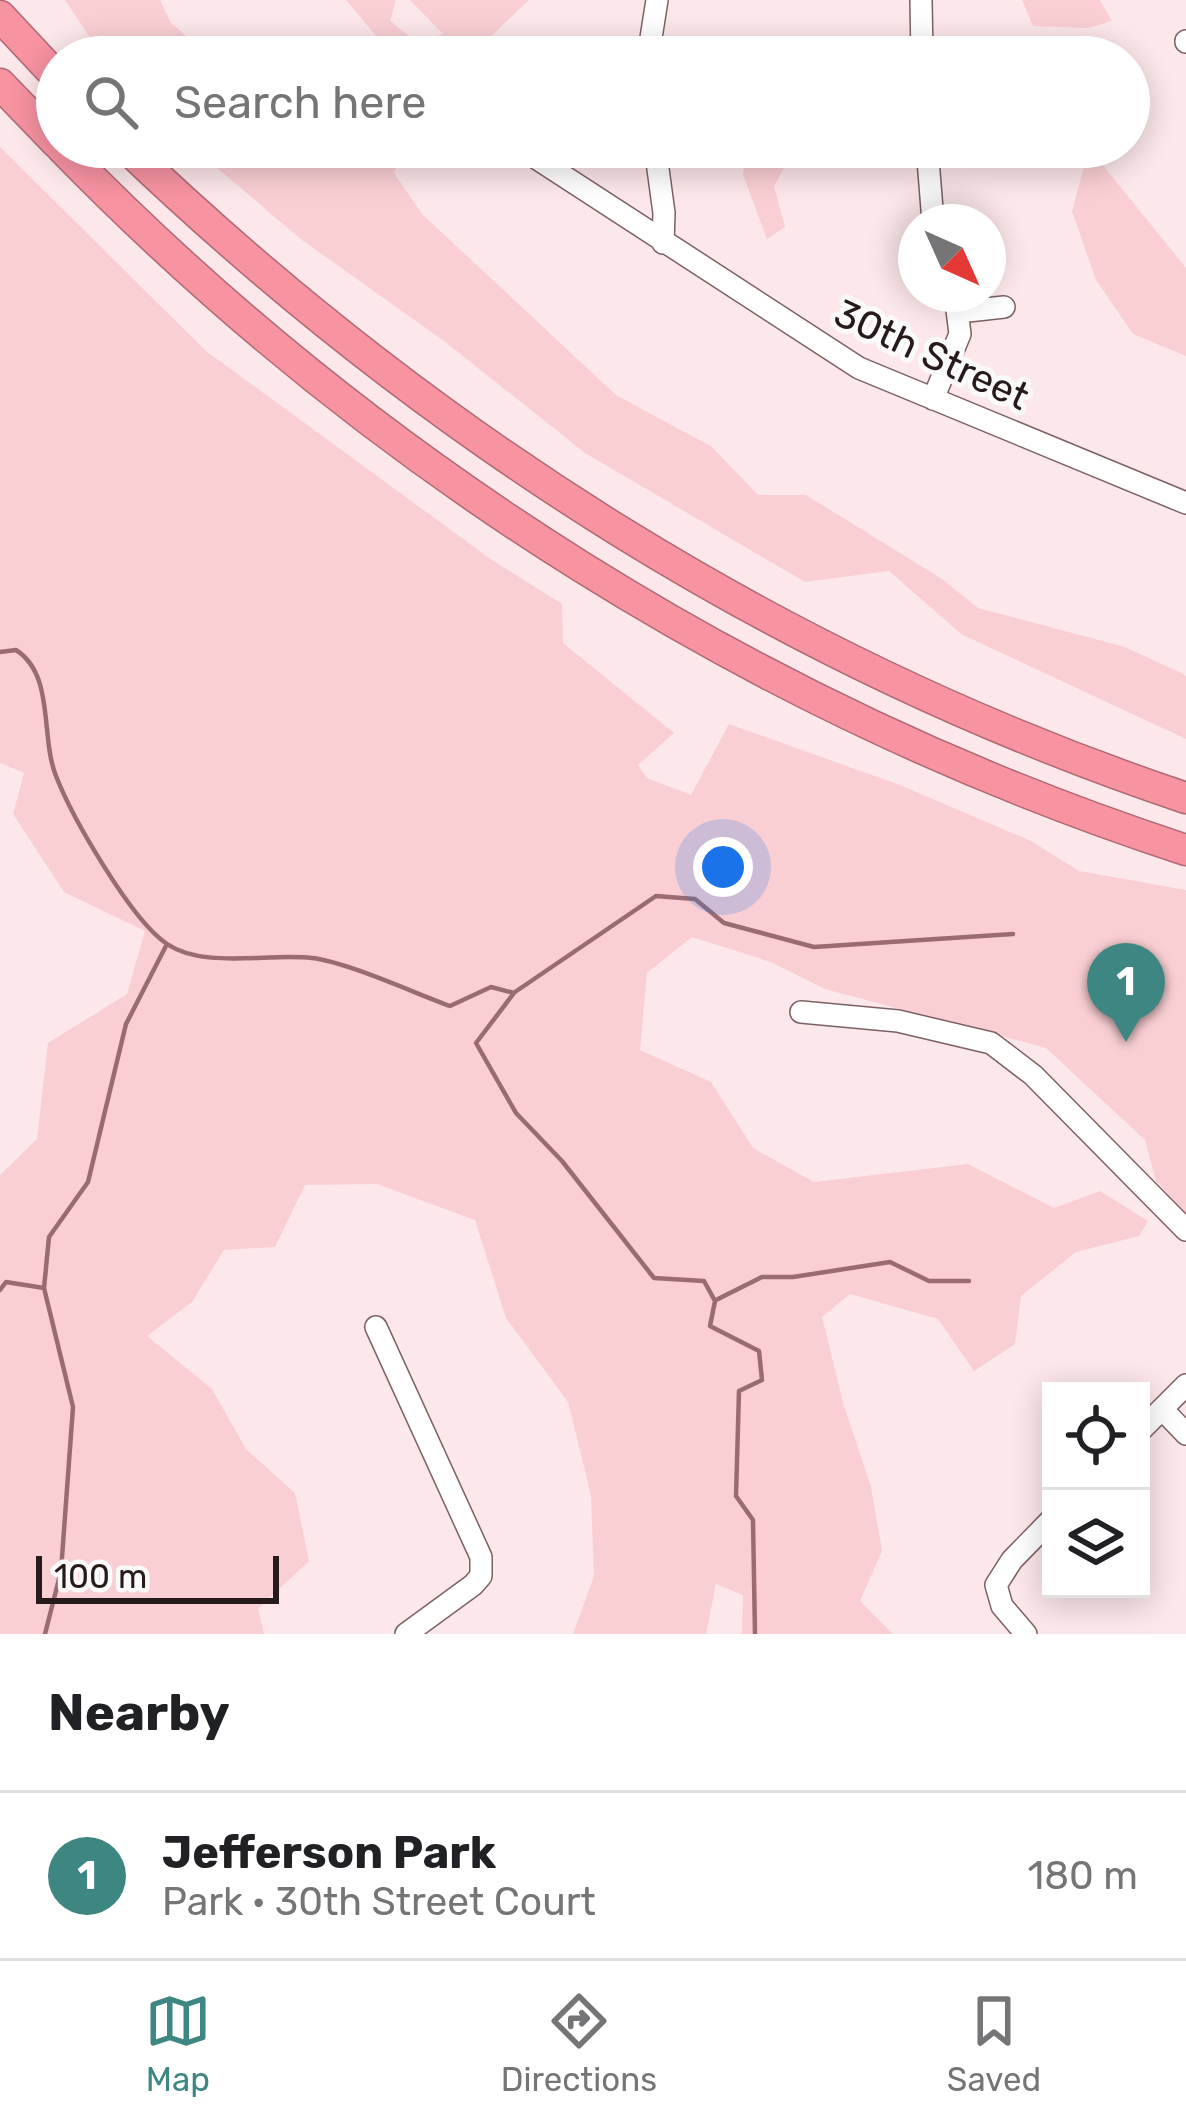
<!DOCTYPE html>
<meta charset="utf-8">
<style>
body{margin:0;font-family:Rubik,sans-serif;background:#f2f2f2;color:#202124}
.controls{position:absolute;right:36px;bottom:36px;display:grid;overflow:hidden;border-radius:0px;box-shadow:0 6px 30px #0003}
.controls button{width:108px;height:108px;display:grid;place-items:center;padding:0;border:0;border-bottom:3px solid #e0e0e0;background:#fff;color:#202124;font:60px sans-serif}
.compass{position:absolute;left:898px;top:204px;width:108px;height:108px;border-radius:50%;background:#fff;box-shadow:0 6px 30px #0003;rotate:135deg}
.scale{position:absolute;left:36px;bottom:30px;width:243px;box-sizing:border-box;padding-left:12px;border:6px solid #261a1b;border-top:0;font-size:33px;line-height:42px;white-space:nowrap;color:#261a1b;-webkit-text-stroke:9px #fafafa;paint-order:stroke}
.you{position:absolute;left:723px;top:867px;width:42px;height:42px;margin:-30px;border:9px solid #fff;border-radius:50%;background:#1a73e8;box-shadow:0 0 0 18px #1a73e833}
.badge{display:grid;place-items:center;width:78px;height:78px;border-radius:50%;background:#3e8682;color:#fff;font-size:39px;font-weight:700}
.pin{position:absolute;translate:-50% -99px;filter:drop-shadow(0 3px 6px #0008)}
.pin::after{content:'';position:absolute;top:63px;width:42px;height:36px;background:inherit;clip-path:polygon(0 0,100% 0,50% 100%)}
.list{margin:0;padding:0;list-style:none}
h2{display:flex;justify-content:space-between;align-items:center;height:156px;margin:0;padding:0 48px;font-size:51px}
h2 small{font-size:39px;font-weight:400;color:#757577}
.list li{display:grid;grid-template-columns:78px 1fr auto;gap:36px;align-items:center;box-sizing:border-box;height:168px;padding:0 48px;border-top:3px solid #e0e0e0}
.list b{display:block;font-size:45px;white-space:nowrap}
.list p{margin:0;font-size:39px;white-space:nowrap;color:#757577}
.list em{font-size:39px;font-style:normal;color:#757577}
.icon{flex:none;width:66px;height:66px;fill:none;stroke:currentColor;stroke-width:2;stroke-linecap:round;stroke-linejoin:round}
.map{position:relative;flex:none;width:1186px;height:1634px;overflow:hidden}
.search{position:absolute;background:#fff;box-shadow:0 6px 30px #0003;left:36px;right:36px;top:36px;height:132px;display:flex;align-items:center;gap:30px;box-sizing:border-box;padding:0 42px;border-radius:66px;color:#757577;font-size:45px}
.sheet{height:324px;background:#fff}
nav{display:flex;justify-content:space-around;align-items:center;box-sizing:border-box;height:168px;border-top:3px solid #e0e0e0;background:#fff;font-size:33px;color:#757577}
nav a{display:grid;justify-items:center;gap:6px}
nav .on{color:#3e8682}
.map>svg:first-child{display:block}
.green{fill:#facfd3}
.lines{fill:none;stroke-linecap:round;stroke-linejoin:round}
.stream{stroke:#9a6c71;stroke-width:4.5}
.minor-casing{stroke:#7d6064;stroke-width:24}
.highway-casing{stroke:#ae6973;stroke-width:33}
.minor{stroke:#fff;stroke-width:21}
.highway{stroke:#f893a2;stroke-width:30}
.labels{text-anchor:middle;stroke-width:10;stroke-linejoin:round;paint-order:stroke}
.street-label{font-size:39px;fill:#261a1b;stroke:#fafafa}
</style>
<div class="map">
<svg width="1186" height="1634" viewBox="0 0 1186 1634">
<rect width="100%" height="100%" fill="#fce7ea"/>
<path class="green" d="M 65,0 L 160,0 L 171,23 L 211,57 L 103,57 Z
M 346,0 L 396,0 L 390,21 L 417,42 L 443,34 L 410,0 L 529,0 L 469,57 L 461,51 L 456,57 L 389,57 L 388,50 Z
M 1022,0 L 1100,0 L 1112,21 L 1088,28 L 1033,26 Z
M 0,147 L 206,351 L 492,560 L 562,604 L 563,643 L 674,733 L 638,765 L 647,778 L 691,795 L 729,724 L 900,785 L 1031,841 L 1079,871 L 1186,890 L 1186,1214 L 1156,1181 L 1145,1140 L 1046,1048 L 825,989 L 771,962 L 692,937 L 647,973 L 640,1050 L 711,1082 L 753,1148 L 814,1182 L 968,1164 L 1054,1208 L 1100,1191 L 1148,1221 L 1139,1236 L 1076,1252 L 1021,1296 L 1015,1344 L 974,1371 L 938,1319 L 850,1294 L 822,1317 L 844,1406 L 871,1487 L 882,1551 L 860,1601 L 893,1634 L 742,1634 L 743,1595 L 716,1584 L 706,1634 L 573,1634 L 594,1576 L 591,1495 L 568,1402 L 506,1318 L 475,1220 L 377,1184 L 305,1185 L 275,1247 L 224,1250 L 192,1302 L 147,1336 L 212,1389 L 246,1449 L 295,1493 L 309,1561 L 258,1609 L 264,1634 L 0,1634 L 0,1175 L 37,1139 L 48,1043 L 127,994 L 145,931 L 64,892 L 13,814 L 24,773 L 0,763 Z
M 192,147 L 300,147 L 338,164 L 371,153 L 375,147 L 405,147 L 394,173 L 422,214 L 616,395 L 712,447 L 758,495 L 806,495 L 942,579 L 978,608 L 1125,647 L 1181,673 L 1186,676 L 1186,739 L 961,634 L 889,571 L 805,582 L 585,453 L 444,341 L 302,240 Z
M 747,147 L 796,147 L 774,186 L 785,227 L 767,239 L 743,175 Z
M 1089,148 L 1186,268 L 1186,356 L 1133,334 L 1096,280 L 1072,211 Z"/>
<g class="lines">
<path class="stream" d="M 0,652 L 16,650 C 55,675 40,736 56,776 C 72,817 131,920 167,944 C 204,969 269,953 312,958 C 347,962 414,993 450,1006 L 491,987 L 514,993 L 476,1043 L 516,1113 L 562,1161 L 654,1278 L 704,1281 L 715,1301 L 710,1326 L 759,1351 L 762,1380 L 739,1391 L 736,1496 L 753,1520 L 755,1634
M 515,992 L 656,896 L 695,899 L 724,923 L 814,947 L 1013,934
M 0,1290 L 6,1282 L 44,1288
M 716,1300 L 762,1277 L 793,1277 L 890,1262 L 929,1281 L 969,1281
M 45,1634 L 61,1571 L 73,1407 L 44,1288 L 49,1237 L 88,1182 L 126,1024 L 167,944"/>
<g class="minor-casing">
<path id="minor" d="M 921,0 L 922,57
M 1186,41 L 1186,42
M 648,57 L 657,0
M 519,147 L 859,368 L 1186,503
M 655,147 L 664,213 L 663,243
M 927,147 L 933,222
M 959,312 L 1004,307
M 933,399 L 960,334 L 955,294
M 801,1012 L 898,1021 L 991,1043 L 1033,1075 L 1186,1230
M 376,1327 L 481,1557 L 481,1576 L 473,1585 L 406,1634
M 1162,1409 L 1186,1434
M 1141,1430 L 1186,1385
M 1026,1634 L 1002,1606 L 996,1585 L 1012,1560 L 1051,1520"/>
</g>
<g class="highway-casing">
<path id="highway" d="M 0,16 L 57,77
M 0,84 L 57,143
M 61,147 C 371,466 762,712 1186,850
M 126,147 C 430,438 786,664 1186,798"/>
</g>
<use href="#minor" class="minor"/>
<use href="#highway" class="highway"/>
</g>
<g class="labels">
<g class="street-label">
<text transform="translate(932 354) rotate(25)" y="14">30th Street</text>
</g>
</g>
</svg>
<div class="controls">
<button><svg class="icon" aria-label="locate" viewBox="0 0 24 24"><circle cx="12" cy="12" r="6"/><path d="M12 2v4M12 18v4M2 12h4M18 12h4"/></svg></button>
<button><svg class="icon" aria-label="layers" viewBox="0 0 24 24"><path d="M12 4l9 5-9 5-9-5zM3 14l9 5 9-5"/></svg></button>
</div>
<svg class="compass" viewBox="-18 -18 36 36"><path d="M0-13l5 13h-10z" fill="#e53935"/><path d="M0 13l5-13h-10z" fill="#757577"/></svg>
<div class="scale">100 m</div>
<div class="you"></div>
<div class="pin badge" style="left:1126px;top:1042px">1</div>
<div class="search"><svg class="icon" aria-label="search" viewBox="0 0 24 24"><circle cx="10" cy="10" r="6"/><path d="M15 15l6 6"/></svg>Search here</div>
</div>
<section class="sheet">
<h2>Nearby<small></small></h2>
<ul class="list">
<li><span class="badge">1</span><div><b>Jefferson Park</b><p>Park · 30th Street Court</p></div><em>180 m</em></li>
</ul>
</section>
<nav>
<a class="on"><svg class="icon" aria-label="map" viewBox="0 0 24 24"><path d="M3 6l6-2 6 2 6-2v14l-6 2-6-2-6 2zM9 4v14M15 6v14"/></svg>Map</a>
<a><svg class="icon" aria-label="directions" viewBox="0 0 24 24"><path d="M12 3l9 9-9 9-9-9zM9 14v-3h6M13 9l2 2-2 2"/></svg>Directions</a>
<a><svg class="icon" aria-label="saved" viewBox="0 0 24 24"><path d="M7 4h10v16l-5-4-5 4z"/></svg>Saved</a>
</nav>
